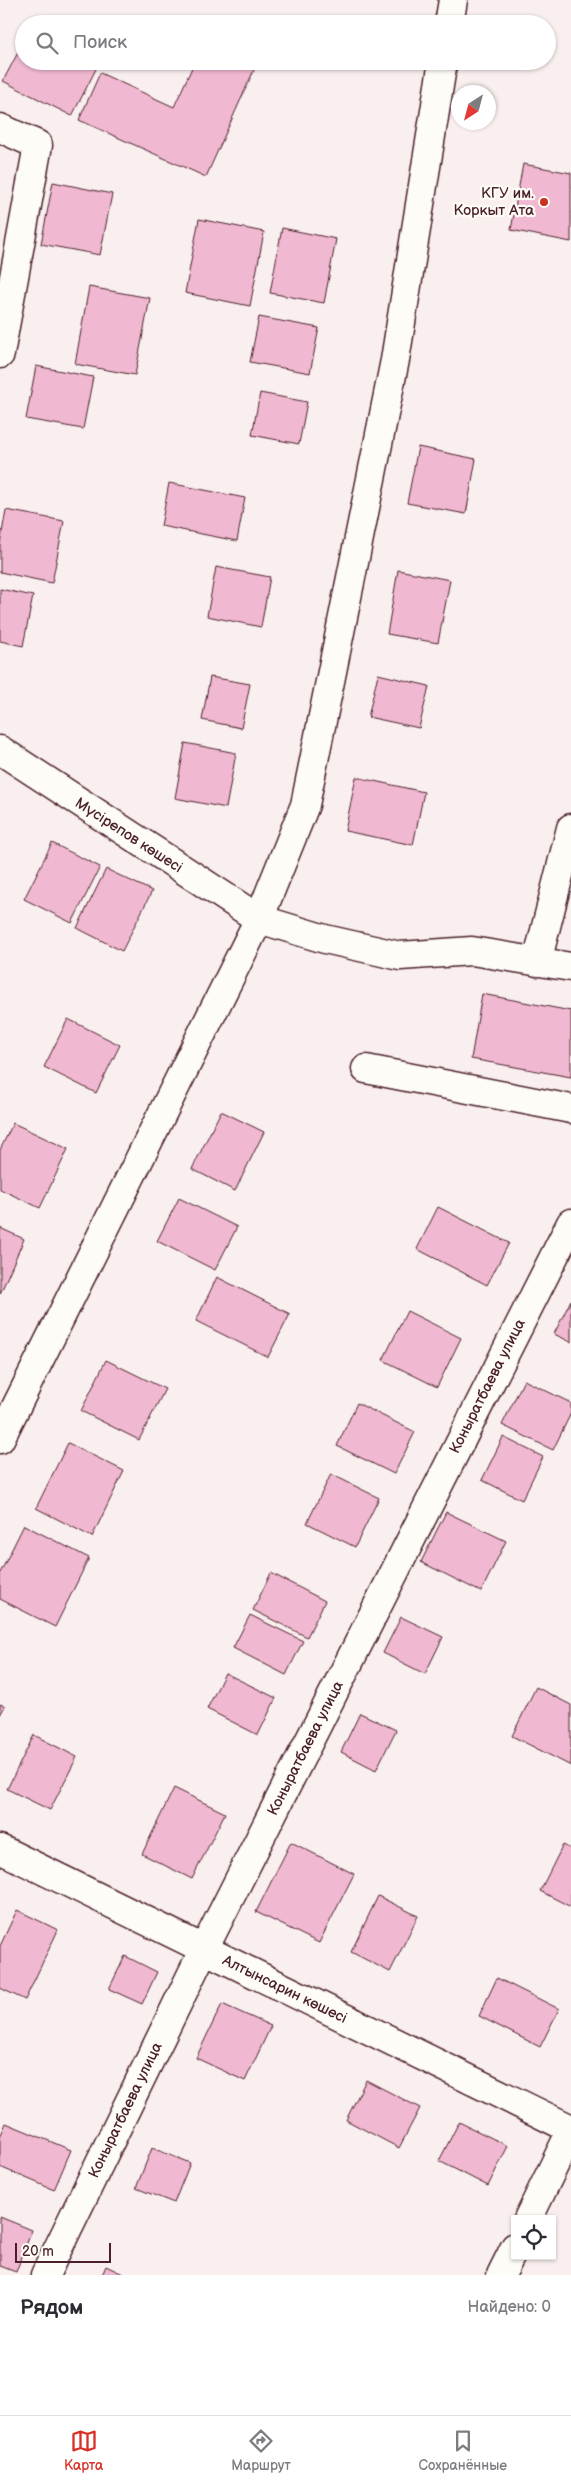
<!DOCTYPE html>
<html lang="ru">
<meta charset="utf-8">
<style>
body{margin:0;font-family:"Balsamiq Sans",sans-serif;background:#f7f7f7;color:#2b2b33}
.controls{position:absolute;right:15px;bottom:15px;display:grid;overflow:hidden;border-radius:0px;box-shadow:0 1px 4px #0004}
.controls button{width:45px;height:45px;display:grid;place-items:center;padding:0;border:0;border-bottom:1px solid #e1e1e2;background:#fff;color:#2b2b33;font:25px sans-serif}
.compass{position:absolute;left:451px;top:85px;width:45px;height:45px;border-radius:50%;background:#fff;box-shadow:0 1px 4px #0004;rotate:216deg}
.scale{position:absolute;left:15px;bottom:12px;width:96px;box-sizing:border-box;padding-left:5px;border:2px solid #4a1f2b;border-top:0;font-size:14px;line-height:18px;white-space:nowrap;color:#4a1f2b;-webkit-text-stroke:4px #fdfcf7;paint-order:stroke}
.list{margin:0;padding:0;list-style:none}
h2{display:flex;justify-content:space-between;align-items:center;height:65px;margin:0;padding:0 20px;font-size:21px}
h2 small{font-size:16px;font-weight:400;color:#7c7c81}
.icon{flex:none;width:28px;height:28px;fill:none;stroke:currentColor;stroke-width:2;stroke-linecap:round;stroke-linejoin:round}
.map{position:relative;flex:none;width:571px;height:2275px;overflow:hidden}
.search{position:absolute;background:#fff;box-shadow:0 1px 4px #0004;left:15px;right:15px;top:15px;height:55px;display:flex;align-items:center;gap:12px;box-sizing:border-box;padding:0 18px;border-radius:28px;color:#7c7c81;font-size:19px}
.sheet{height:140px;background:#fff}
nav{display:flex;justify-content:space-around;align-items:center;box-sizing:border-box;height:70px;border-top:1px solid #e1e1e2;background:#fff;font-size:14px;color:#7c7c81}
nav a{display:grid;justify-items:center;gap:2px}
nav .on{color:#d93025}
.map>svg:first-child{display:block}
.building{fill:#f0b9d1;stroke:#4a1f2b}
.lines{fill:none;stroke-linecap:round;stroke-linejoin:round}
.minor-casing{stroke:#4a1f2b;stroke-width:31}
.minor{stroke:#fdfcf7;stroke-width:28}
.poi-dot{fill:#c8321e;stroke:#fdfcf7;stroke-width:2}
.labels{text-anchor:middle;stroke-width:4.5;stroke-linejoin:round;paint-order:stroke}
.poi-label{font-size:15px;fill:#4a1f2b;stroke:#fdfcf7;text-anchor:end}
.street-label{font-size:15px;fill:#4a1f2b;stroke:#fdfcf7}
</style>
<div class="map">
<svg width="571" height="2275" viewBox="0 0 571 2275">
<rect width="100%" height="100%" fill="#faefef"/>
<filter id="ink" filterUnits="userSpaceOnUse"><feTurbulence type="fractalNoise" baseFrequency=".02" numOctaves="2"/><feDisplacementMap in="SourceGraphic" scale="10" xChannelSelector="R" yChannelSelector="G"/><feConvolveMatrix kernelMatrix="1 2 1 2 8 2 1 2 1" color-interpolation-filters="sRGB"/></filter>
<g filter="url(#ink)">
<path class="building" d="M 24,41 L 24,61 L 94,61 L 99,63 L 72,116 L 3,81 Z
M 195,61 L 258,61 L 206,177 L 79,120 L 100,73 L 174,107 Z
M 523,164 L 571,173 L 571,242 L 511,230 Z
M 53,182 L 112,194 L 100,255 L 41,244 Z
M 199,219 L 264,232 L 250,306 L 185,293 Z
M 282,228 L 336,239 L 324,303 L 270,293 Z
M 89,287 L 150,298 L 135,375 L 75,364 Z
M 259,317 L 319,328 L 310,373 L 250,362 Z
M 36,366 L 93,377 L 83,429 L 26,419 Z
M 260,393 L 307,402 L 299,444 L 252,435 Z
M 418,447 L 476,459 L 466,514 L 407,503 Z
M 169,483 L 245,498 L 237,541 L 161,526 Z
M 6,510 L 64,521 L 52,583 L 0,572 L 0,544 Z
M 216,567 L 270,577 L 261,627 L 207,616 Z
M 398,570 L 450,580 L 438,643 L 387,634 Z
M 0,589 L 33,596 L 23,646 L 0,641 Z
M 378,674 L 429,686 L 419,728 L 368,717 Z
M 210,677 L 250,684 L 241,728 L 202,720 Z
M 185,743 L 236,753 L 226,808 L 175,798 Z
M 356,777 L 424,792 L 413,845 L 345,831 Z
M 52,843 L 100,867 L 72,923 L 24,899 Z
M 106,869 L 152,891 L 122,951 L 77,928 Z
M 482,994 L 571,1011 L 571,1077 L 471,1059 Z
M 68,1019 L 120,1045 L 96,1093 L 44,1067 Z
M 221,1111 L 264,1132 L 235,1191 L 192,1169 Z
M 13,1123 L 68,1149 L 40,1208 L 0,1189 L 0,1150 Z
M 179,1198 L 237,1227 L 215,1270 L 157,1241 Z
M 438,1207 L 509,1243 L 487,1285 L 417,1249 Z
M 0,1228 L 24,1239 L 0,1294 Z
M 217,1277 L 290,1314 L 268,1357 L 196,1321 Z
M 571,1300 L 571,1342 L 554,1334 Z
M 407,1311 L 461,1338 L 437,1387 L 383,1360 Z
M 106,1360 L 165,1389 L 139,1440 L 81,1411 Z
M 524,1380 L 571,1403 L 571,1413 L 553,1450 L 502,1425 Z
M 357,1403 L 415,1432 L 394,1474 L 337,1446 Z
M 503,1437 L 543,1457 L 522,1500 L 482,1480 Z
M 68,1443 L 124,1471 L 92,1537 L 36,1508 Z
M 331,1474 L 379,1498 L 355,1547 L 307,1523 Z
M 446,1512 L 506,1541 L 481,1592 L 421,1562 Z
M 24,1525 L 89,1558 L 55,1627 L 0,1599 L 0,1573 Z
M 271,1573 L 325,1601 L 307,1637 L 253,1610 Z
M 250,1615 L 303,1641 L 286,1675 L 233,1648 Z
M 401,1617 L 443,1637 L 425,1674 L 383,1653 Z
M 225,1673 L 276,1698 L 258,1735 L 207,1709 Z
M 536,1687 L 571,1705 L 571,1766 L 512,1736 Z
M 0,1704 L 5,1706 L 0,1715 Z
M 360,1713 L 396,1730 L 376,1770 L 341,1752 Z
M 34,1735 L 77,1757 L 50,1810 L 7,1789 Z
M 174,1788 L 225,1813 L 192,1879 L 142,1854 Z
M 291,1842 L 354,1874 L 319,1943 L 256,1912 Z
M 563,1845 L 571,1849 L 571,1907 L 540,1891 Z
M 378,1896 L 418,1916 L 390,1972 L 351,1952 Z
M 17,1910 L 58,1930 L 25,2000 L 0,1988 L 0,1946 Z
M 125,1956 L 157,1972 L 142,2004 L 109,1989 Z
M 497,1978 L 559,2009 L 540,2047 L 479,2016 Z
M 222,2004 L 271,2026 L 245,2081 L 196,2058 Z
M 366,2080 L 420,2108 L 399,2148 L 346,2120 Z
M 459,2122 L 508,2146 L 488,2186 L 439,2161 Z
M 6,2123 L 71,2150 L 54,2190 L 0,2167 L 0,2137 Z
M 152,2148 L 190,2163 L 174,2203 L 136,2188 Z
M 0,2217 L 32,2230 L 16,2272 L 0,2266 Z
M 106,2266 L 125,2275 L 102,2275 Z"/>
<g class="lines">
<g class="minor-casing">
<path id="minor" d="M 449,24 L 453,0
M 0,128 L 38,145 L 0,354
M 0,750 L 259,919 L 325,939 L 400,956 L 472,951 L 571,967
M 537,962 L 571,828
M 366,1069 L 571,1109
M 0,1439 L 259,919 L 305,805 L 395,360 L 443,61
M 0,1849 L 571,2129
M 528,2219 L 571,2131
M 45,2275 L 204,1949 L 571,1223
M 501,2275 L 515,2247"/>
</g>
<use href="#minor" class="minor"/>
</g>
</g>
<circle class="poi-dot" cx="544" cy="202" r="5"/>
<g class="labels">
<g class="poi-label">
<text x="534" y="198">КГУ им.<tspan x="534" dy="17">Коркыт Ата</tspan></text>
</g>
<g class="street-label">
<text transform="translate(129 835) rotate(33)" y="5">Мүсірепов көшесі</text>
<text transform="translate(487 1386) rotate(-63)" y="5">Коныратбаева улица</text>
<text transform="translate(305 1748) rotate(-63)" y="5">Коныратбаева улица</text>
<text transform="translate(285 1989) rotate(26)" y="5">Алтынсарин көшесі</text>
<text transform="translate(125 2110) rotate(-64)" y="5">Коныратбаева улица</text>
</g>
</g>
</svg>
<div class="controls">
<button><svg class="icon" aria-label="locate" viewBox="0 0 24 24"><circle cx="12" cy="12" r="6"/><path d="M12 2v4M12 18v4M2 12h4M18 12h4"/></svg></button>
</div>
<svg class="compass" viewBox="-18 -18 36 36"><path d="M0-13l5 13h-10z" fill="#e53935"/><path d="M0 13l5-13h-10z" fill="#7c7c81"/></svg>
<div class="scale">20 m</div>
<div class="search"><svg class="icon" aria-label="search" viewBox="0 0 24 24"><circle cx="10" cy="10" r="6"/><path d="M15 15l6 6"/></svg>Поиск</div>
</div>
<section class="sheet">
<h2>Рядом<small>Найдено: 0</small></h2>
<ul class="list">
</ul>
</section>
<nav>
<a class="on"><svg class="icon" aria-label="map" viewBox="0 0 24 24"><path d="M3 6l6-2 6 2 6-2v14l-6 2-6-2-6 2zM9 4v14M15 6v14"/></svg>Карта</a>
<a><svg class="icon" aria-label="directions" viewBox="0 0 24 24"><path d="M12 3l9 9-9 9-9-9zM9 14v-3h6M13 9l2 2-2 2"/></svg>Маршрут</a>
<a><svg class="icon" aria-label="saved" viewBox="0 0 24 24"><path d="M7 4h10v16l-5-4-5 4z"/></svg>Сохранённые</a>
</nav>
